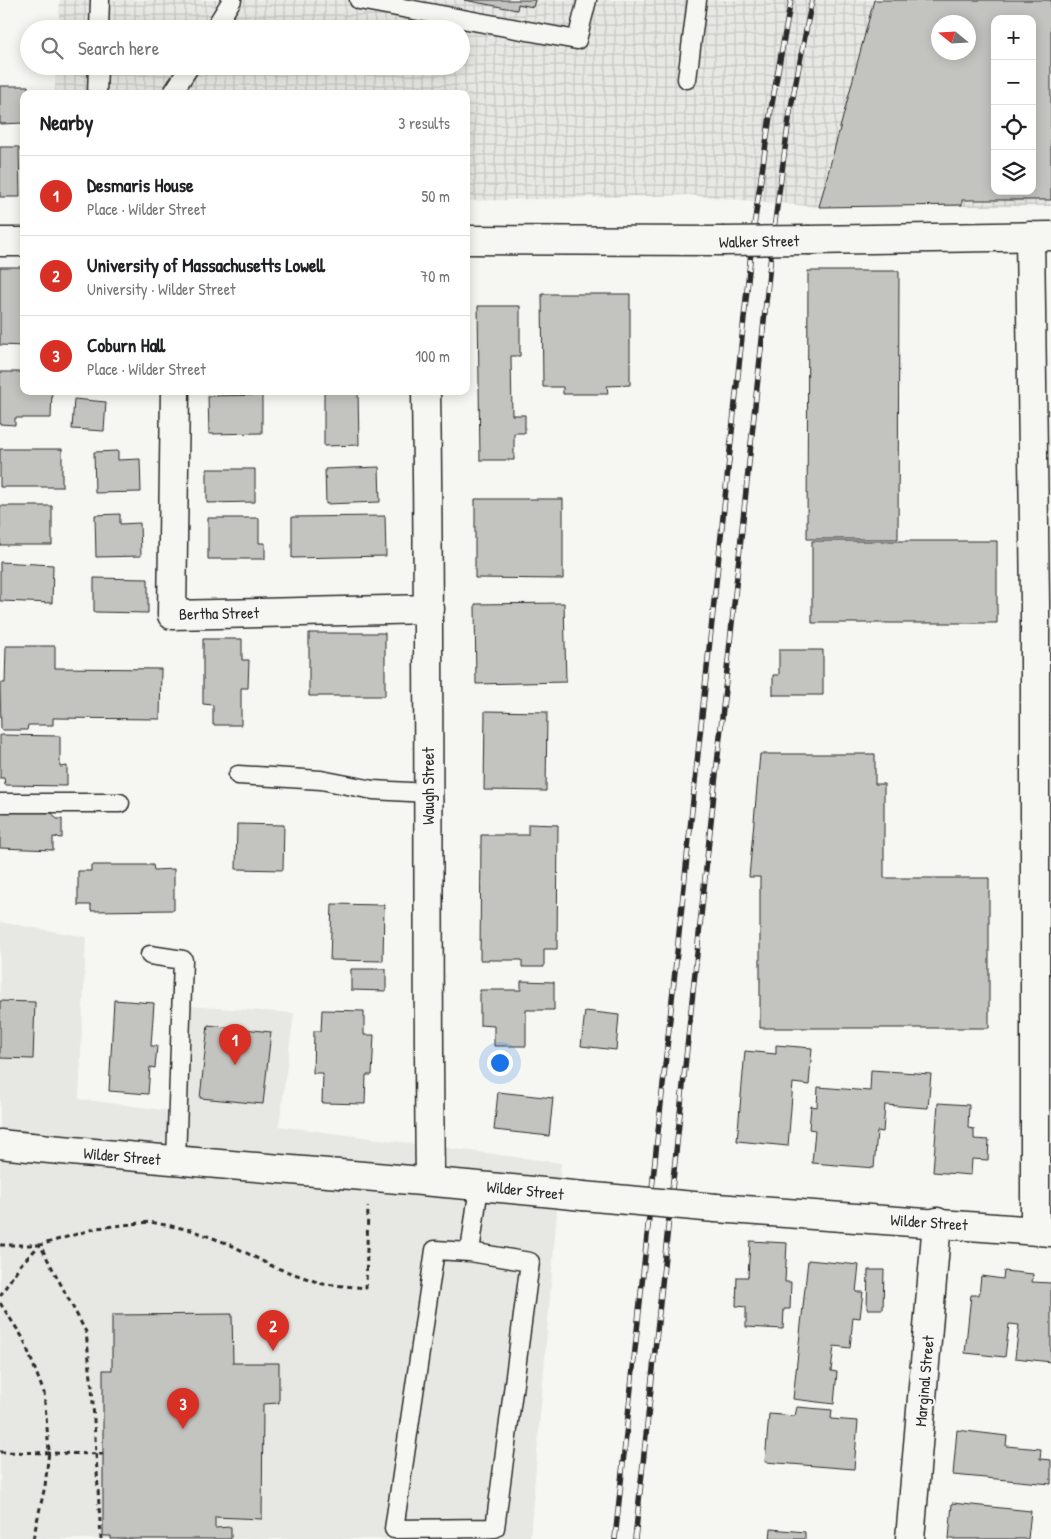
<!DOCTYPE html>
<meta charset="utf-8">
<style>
body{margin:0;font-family:"Patrick Hand",sans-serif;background:#f2f2f2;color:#202124}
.controls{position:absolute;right:15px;top:15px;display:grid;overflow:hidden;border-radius:10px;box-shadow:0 2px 12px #0003}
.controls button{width:45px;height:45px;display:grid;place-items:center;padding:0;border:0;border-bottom:1px solid #e0e0e0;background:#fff;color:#202124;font:25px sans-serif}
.compass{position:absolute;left:931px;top:15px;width:45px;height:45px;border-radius:50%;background:#fff;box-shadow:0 2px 12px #0003;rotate:288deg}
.you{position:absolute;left:499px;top:1062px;width:18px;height:18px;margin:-12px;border:4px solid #fff;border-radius:50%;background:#1a73e8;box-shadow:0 0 0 8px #1a73e833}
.badge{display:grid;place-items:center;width:32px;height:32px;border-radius:50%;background:#d93025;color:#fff;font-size:16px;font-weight:700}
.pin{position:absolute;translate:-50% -41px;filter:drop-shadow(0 1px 2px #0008)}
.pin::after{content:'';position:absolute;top:26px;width:18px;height:15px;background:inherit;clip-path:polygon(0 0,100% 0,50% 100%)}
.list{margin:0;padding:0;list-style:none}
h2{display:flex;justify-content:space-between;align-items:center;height:65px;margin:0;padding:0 20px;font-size:21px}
h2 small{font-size:16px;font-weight:400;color:#757577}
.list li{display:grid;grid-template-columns:32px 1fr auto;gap:15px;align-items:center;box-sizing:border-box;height:80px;padding:0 20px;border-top:1px solid #e0e0e0}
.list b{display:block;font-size:19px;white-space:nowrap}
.list p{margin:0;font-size:16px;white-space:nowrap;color:#757577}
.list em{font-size:16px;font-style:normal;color:#757577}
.icon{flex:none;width:28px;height:28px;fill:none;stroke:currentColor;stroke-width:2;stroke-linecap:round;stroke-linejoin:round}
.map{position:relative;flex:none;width:1051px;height:1539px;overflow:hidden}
.search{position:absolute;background:#fff;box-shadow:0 2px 12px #0003;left:20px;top:20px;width:450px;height:55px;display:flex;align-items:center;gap:12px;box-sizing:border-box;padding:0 18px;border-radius:28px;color:#757577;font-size:19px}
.panel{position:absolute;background:#fff;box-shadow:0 2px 12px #0003;left:20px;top:90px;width:450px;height:305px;border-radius:10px}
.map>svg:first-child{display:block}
.built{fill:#e7e7e3}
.industrial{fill:url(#industrial-grid);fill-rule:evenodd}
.building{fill:#c3c3c0;stroke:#2b2b2b;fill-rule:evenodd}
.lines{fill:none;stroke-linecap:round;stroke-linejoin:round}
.service-casing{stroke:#2b2b2b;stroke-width:21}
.minor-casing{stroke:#2b2b2b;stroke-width:31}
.tertiary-casing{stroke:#2b2b2b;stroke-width:31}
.path{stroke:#2b2b2b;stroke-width:3;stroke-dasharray:5 4;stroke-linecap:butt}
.service{stroke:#f6f6f2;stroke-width:18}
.minor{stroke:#f6f6f2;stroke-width:28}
.tertiary{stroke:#f6f6f2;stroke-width:28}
.rail-casing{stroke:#2b2b2b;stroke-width:5.5}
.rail{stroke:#f6f6f2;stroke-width:4;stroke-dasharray:11;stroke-linecap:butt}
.tertiary-bridge-casing{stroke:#2b2b2b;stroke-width:31;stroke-linecap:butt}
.tertiary-bridge{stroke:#f6f6f2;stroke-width:28}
.labels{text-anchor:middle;stroke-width:4;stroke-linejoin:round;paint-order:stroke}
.street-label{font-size:16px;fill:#2b2b2b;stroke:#f6f6f2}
</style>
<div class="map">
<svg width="1051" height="1539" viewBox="0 0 1051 1539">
<defs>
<pattern id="industrial-grid" width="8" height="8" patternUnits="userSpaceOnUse" patternTransform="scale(1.25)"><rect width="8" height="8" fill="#e7e7e3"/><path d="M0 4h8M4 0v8" fill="none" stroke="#c6c6c3"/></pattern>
</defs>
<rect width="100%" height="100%" fill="#f6f6f2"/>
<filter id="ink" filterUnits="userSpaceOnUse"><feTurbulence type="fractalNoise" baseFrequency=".02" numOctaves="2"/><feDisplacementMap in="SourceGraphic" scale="10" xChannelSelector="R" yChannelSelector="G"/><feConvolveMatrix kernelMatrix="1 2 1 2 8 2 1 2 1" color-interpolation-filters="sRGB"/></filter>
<g filter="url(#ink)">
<path class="built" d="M 0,922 L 86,937 L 79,1099 L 185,1113 L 188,1006 L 294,1013 L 279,1126 L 561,1163 L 530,1539 L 0,1539 Z"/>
<path class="industrial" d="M 60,0 L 1051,0 L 1051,206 L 819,207 L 689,195 L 466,201 L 466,94 L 55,94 L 56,66 L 461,66 L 461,29 L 58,29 ZM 995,19 L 1032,19 L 1032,191 L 995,191 ZM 938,22 L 968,22 L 968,52 L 938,52 Z"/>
<path class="building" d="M 464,0 L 535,0 L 533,7 L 518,4 L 517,10 Z
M 874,0 L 1051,0 L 1051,200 L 962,200 L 962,205 L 819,207 ZM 995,19 L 1032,19 L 1032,191 L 995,191 ZM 938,22 L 968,22 L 968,52 L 938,52 Z
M 0,86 L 28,86 L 28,94 L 24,94 L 24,123 L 0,124 Z
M 0,147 L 19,147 L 20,197 L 0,197 Z
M 0,267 L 24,267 L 24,346 L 0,345 Z
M 808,271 L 899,271 L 898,539 L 807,539 Z
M 542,294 L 630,294 L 630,385 L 607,386 L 608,394 L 563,394 L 563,387 L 543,387 Z
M 478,306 L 520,306 L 520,356 L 511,356 L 512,415 L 525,415 L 525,433 L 514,433 L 514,460 L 480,460 Z
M 0,372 L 24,372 L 24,391 L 52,391 L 51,418 L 15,418 L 15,425 L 0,424 Z
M 324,391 L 358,391 L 359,445 L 324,446 Z
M 262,395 L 262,433 L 209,434 L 208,396 Z
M 74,399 L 106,402 L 104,431 L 72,429 Z
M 0,449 L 62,449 L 62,487 L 0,487 Z
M 118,451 L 118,460 L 140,459 L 141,492 L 95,493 L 94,452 Z
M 379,467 L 380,502 L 326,504 L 325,469 Z
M 207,469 L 255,469 L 255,502 L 207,503 Z
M 475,499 L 563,499 L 563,579 L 475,578 Z
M 0,506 L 52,506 L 52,545 L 0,545 Z
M 120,514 L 120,524 L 140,523 L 141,556 L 96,557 L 95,515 Z
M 385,516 L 386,556 L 292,558 L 292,517 Z
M 208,518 L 259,518 L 259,543 L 265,543 L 265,559 L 208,559 Z
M 812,541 L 997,541 L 997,623 L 812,623 Z
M 0,562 L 53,565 L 52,603 L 0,601 Z
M 94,578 L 148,579 L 148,613 L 94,612 Z
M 564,603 L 566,682 L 476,684 L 475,604 Z
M 309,633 L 385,633 L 385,696 L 309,696 Z
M 203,639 L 242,639 L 242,660 L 249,660 L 248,688 L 241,688 L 241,725 L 213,725 L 213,705 L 203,704 Z
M 6,646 L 55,646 L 55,668 L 161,669 L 160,719 L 53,718 L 53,725 L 28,725 L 27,730 L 1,730 L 0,683 L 5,683 Z
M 779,650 L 823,650 L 823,695 L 773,695 L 773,675 L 779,675 Z
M 485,711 L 547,712 L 546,791 L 484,790 Z
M 0,735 L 60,736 L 60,767 L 67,766 L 67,786 L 5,785 L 4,778 L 0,778 Z
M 760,754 L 875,754 L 875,784 L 884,784 L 884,878 L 989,878 L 989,1028 L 760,1028 L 760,877 L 749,877 Z
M 0,810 L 52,813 L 57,819 L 62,819 L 62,838 L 53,837 L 53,850 L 0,848 Z
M 237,824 L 284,825 L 283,870 L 236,869 Z
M 528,824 L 558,825 L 557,949 L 544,949 L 544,967 L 522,967 L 522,960 L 480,960 L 481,835 L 528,835 Z
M 91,865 L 153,865 L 154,870 L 174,869 L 174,910 L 91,911 L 91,905 L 78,905 L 78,871 L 91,871 Z
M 332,904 L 384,905 L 383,961 L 330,960 Z
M 351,969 L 386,969 L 386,991 L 351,990 Z
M 521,981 L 554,982 L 554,1010 L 526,1010 L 526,1046 L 494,1046 L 494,1026 L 480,1025 L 480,990 L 521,990 Z
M 114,1000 L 154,1003 L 151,1046 L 157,1046 L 155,1068 L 150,1067 L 148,1094 L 109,1091 Z
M 0,1001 L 35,1002 L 33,1059 L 0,1058 Z
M 322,1010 L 364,1011 L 364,1035 L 374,1035 L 372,1075 L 366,1075 L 365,1104 L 322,1103 L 323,1073 L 313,1073 L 314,1031 L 321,1031 Z
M 585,1011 L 619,1015 L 616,1050 L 581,1046 Z
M 208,1025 L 271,1032 L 263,1104 L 200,1098 Z
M 776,1045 L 812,1048 L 809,1085 L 793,1083 L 788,1146 L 737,1141 L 745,1051 L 776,1054 Z
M 871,1070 L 931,1074 L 928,1108 L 885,1105 L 883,1132 L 877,1131 L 874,1168 L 812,1163 L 815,1130 L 809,1129 L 811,1106 L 817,1107 L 818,1087 L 870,1091 Z
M 498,1092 L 553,1098 L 549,1136 L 494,1130 Z
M 938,1103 L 969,1105 L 968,1128 L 974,1129 L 974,1139 L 989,1140 L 988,1160 L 972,1159 L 971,1175 L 933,1172 Z
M 750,1241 L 787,1243 L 785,1282 L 791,1282 L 790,1309 L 784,1309 L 783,1329 L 746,1327 L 746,1307 L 736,1306 L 737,1277 L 748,1277 Z
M 808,1260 L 859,1265 L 856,1292 L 863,1292 L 860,1318 L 853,1317 L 850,1348 L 834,1346 L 831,1371 L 837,1372 L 834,1404 L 793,1399 Z
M 868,1270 L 884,1270 L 883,1309 L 867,1309 Z
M 1004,1271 L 1033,1274 L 1032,1282 L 1051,1283 L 1051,1362 L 1015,1358 L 1019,1325 L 1009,1324 L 1005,1357 L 965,1353 L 971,1295 L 979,1295 L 981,1276 L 1003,1279 Z
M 232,1314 L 233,1363 L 279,1363 L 279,1403 L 263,1404 L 262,1519 L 215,1517 L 215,1528 L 231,1527 L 231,1539 L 111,1539 L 111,1536 L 103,1536 L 103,1370 L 112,1370 L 112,1315 Z
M 797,1407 L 832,1410 L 831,1419 L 858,1421 L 854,1469 L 765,1462 L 769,1414 L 795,1416 Z
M 957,1430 L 1007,1436 L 1006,1446 L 1041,1449 L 1040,1459 L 1051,1460 L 1051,1484 L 953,1475 Z
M 952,1503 L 1031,1511 L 1028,1539 L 949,1539 Z
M 771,1529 L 805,1532 L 805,1539 L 770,1539 Z"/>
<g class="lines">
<g class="service-casing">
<path id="service" d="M 359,0 L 577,40 L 587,0
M 99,29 L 100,0
M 214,29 L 232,0
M 687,79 L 697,0
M 97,94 L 98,66
M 172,94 L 190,66
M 238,775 L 321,780 L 373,790 L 428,793
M 0,803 L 120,803
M 150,955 L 183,960 L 176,1160
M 470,1252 L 530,1262 L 495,1528 L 394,1529 L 435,1250 L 470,1252 L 479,1186"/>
</g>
<g class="minor-casing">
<path id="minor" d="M 1030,236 L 1035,602 L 1035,1230
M 175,391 L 172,615 L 430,609
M 426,391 C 430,654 427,917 430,1181
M 910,1539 L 937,1222"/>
</g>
<g class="tertiary-casing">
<path id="tertiary" d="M 466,240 L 722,241
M 810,240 L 1051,236
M 0,242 L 24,242
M 0,1144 C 194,1164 389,1176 583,1196
M 716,1208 L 1051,1232"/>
</g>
<path class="path" d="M 0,1245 L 40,1245 L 86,1332 L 92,1387 L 101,1539
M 0,1296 L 20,1265 L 40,1245 L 97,1228 L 150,1222 L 191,1230 L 229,1244 L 274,1267 L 323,1284 L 366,1288 L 368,1207
M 0,1303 L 23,1338 L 44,1393 L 49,1451 L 45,1486 L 33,1539
M 0,1452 L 103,1454"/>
<use href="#service" class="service"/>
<use href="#minor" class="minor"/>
<use href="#tertiary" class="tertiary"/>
<g class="rail-casing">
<path id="rail" d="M 615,1539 L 753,233 L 771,109 L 791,0
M 635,1539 L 773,236 L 790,112 L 812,0"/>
</g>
<use href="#rail" class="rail"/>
<g class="tertiary-bridge-casing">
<path id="tertiary-bridge" d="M 722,241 L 810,240
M 583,1196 L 716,1208"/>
</g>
<use href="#tertiary-bridge" class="tertiary-bridge"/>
</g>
</g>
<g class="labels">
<g class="street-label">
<text transform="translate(759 241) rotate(-1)" y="6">Walker Street</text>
<text transform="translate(219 613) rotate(-1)" y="6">Bertha Street</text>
<text transform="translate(428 786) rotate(-90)" y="6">Waugh Street</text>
<text transform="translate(122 1156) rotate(5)" y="6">Wilder Street</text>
<text transform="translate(525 1190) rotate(6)" y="6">Wilder Street</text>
<text transform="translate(929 1222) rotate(4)" y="6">Wilder Street</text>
<text transform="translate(924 1381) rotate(-85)" y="6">Marginal Street</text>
</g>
</g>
</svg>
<div class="controls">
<button>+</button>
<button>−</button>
<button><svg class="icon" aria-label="locate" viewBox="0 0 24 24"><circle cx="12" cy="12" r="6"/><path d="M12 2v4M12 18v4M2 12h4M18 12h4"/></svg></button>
<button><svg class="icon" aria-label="layers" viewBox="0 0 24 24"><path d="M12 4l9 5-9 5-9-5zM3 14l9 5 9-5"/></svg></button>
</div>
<svg class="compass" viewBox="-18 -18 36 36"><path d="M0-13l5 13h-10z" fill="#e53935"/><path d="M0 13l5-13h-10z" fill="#757577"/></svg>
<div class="you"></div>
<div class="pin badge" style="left:235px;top:1065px">1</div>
<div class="pin badge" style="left:273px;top:1351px">2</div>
<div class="pin badge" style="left:183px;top:1429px">3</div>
<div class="search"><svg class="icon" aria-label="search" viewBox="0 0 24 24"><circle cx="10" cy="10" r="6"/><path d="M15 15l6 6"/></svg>Search here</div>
<section class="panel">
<h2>Nearby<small>3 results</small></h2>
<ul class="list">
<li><span class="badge">1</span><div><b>Desmaris House</b><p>Place · Wilder Street</p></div><em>50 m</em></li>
<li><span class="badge">2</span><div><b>University of Massachusetts Lowell</b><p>University · Wilder Street</p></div><em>70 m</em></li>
<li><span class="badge">3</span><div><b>Coburn Hall</b><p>Place · Wilder Street</p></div><em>100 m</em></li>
</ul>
</section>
</div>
